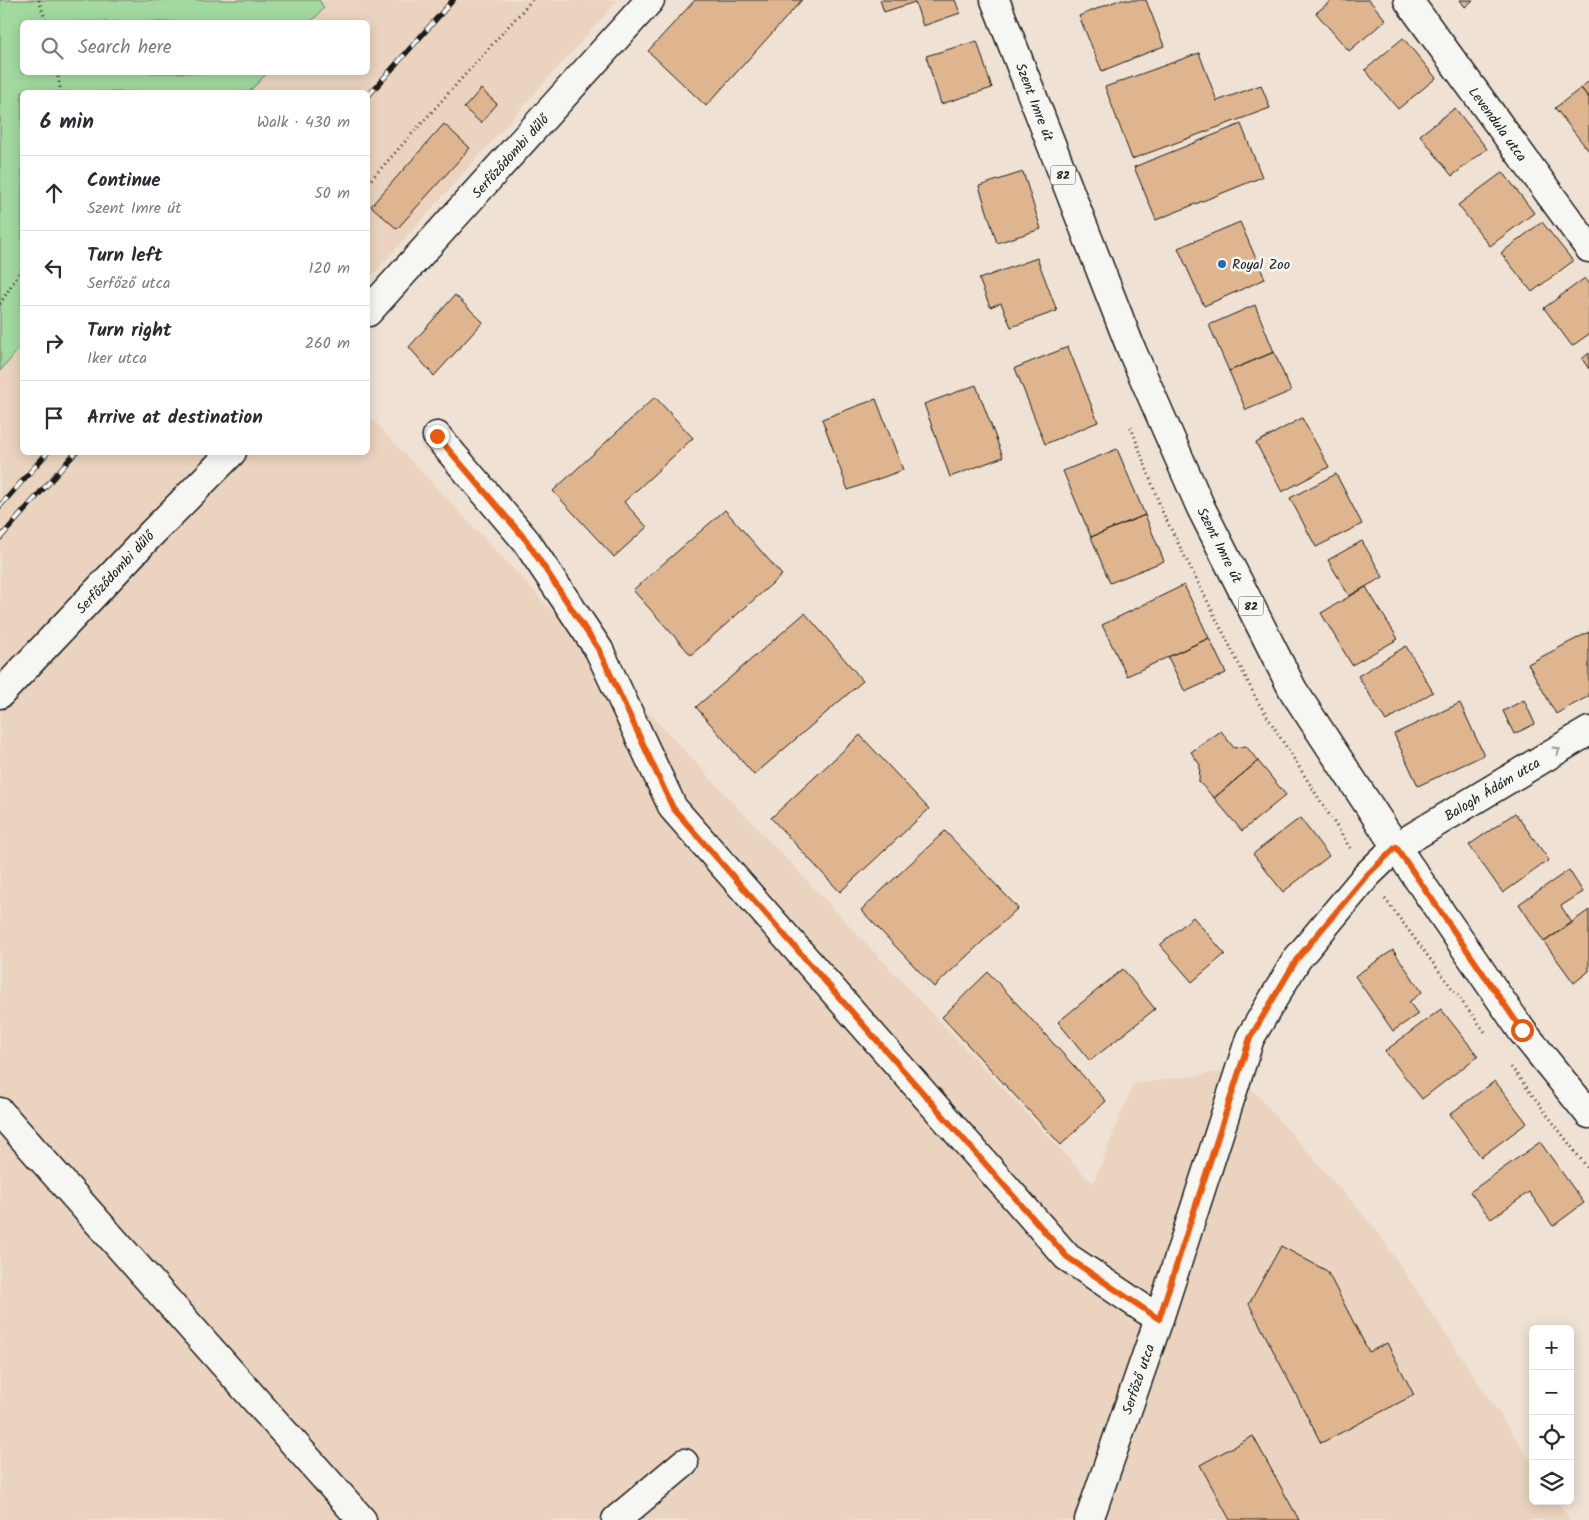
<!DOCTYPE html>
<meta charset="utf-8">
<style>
body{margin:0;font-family:Kalam,sans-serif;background:#f2f2f3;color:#2b2b33}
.controls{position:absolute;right:15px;bottom:15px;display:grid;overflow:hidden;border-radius:8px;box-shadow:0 2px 12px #0003}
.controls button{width:45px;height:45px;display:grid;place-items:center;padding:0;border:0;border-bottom:1px solid #e1e1e2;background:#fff;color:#2b2b33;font:25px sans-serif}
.stop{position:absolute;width:15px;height:15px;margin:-11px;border:4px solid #ea580c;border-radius:50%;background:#fff}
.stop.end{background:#ea580c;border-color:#fff;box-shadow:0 1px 5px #0008}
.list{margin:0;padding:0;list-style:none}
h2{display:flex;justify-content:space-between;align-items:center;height:65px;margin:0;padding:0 20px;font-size:21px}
h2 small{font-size:16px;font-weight:400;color:#7c7c81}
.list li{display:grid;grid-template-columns:32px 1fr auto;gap:15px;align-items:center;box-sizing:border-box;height:75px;padding:0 20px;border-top:1px solid #e1e1e2}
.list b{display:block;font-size:19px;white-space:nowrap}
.list p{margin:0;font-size:16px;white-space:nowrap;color:#7c7c81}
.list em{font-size:16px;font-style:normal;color:#7c7c81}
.icon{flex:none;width:28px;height:28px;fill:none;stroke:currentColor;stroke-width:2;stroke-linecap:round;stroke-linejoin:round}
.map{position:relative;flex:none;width:1589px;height:1520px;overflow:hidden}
.search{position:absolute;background:#fff;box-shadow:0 2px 12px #0003;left:20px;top:20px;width:350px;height:55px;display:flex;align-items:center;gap:12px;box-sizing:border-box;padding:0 18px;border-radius:8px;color:#7c7c81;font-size:19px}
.panel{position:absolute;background:#fff;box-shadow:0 2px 12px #0003;left:20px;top:90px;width:350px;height:365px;border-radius:8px}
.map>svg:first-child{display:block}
.built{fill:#ead4bf}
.green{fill:#a1d99e;stroke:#5e7a5d}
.building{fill:#deb58e;stroke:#1c1c1c}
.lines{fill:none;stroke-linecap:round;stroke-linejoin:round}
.minor-casing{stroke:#1c1c1c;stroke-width:31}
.major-casing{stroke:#1c1c1c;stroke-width:31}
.path{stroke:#1c1c1c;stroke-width:3;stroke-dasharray:1 4;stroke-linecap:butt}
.minor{stroke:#f6f6f2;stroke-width:28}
.major{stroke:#f6f6f2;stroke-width:28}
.rail-casing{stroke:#1c1c1c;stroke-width:5.5}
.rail{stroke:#f6f6f2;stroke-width:4;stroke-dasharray:11;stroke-linecap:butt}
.oneway{stroke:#949492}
.route{stroke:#ea580c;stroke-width:6}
.poi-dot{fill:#1f6fb2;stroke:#f6f6f2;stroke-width:2}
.labels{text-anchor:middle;stroke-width:5;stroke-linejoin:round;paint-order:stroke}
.shield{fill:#f6f6f2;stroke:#5d5d5c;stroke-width:1}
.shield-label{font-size:12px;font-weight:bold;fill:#1c1c1c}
.street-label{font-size:14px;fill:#1c1c1c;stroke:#f6f6f2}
.poi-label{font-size:14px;fill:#1c1c1c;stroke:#f6f6f2;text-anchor:start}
</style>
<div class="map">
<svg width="1589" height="1520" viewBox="0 0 1589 1520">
<rect width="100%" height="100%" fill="#efe2d4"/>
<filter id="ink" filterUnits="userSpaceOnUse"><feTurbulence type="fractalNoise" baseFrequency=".02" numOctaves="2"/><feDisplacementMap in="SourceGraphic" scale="10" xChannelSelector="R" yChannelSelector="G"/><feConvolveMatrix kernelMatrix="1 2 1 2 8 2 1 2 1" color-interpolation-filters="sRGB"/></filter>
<g filter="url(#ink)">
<path class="built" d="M 319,0 L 618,0 L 368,280 L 368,92 L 249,92 L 267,73 L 368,72 L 368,22 L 311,22 L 324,8 Z
M 22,346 L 22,452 L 368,452 L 368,415 L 1093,1184 L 1133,1084 L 1235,1070 L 1375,1228 L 1533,1464 L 1533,1501 L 1557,1501 L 1570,1520 L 0,1520 L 0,371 Z"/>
<path class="green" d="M 0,0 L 319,0 L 324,8 L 311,22 L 22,22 L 22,72 L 267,73 L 249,92 L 22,92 L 22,346 L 0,371 Z"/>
<path class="building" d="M 695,0 L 802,0 L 706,106 L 648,51 Z
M 880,0 L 955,0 L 960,13 L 923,26 L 915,2 L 884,12 Z
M 1119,0 L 1146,0 L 1164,46 L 1102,71 L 1079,16 Z
M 1332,0 L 1369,0 L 1386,20 L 1349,51 L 1316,13 Z
M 1460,0 L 1473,0 L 1465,7 Z
M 1403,38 L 1436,78 L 1398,109 L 1365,70 Z
M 977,41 L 992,88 L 941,104 L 926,56 Z
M 1199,53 L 1217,101 L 1261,85 L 1270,108 L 1132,159 L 1105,87 Z
M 1589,81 L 1589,98 L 1581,88 Z
M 1581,88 L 1589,98 L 1589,151 L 1555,108 Z
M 481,89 L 497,104 L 481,123 L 464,108 Z
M 1455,108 L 1487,149 L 1452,176 L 1420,135 Z
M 444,124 L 470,148 L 397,229 L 371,206 Z
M 1241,124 L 1262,177 L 1156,220 L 1134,167 Z
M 1023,172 L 1041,229 L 997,243 L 979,186 Z
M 1503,172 L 1534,213 L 1490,246 L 1458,205 Z
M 1240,222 L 1265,279 L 1204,306 L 1178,248 Z
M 1542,222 L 1573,261 L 1532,292 L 1501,253 Z
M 1037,258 L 1057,311 L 1011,327 L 1001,303 L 990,307 L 979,279 Z
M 1585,278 L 1589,283 L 1589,334 L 1572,346 L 1544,308 Z
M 455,295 L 483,322 L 434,376 L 409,347 Z
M 1255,305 L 1274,352 L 1229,371 L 1209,325 Z
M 1068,347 L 1098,422 L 1045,444 L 1015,368 Z
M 1274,352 L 1291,391 L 1246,410 L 1229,371 Z
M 1589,353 L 1589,369 L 1582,359 Z
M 976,385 L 1003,457 L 950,477 L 924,404 Z
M 655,397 L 693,438 L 624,502 L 647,527 L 614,557 L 553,491 Z
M 876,399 L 903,470 L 848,490 L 822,419 Z
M 1302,418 L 1329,467 L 1282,492 L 1256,443 Z
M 1117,449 L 1145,515 L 1091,537 L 1063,471 Z
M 1336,474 L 1362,524 L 1316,547 L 1290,498 Z
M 725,510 L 782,575 L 691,655 L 633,590 Z
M 1145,515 L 1164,561 L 1110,583 L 1091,537 Z
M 1362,541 L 1383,577 L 1349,596 L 1328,560 Z
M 1184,585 L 1209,638 L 1127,676 L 1102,625 Z
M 1366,587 L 1398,639 L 1352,665 L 1321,613 Z
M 805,613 L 863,681 L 754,775 L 696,707 Z
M 1589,632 L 1589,696 L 1556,714 L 1528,664 Z
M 1209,638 L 1226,673 L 1185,692 L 1168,657 Z
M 1406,646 L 1433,692 L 1386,721 L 1358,676 Z
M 1524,700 L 1535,724 L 1514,734 L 1503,711 Z
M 1460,703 L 1484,755 L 1418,786 L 1394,734 Z
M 1221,731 L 1234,748 L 1246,746 L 1258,761 L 1214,798 L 1199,782 L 1200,765 L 1191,752 Z
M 860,735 L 929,809 L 840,892 L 771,818 Z
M 1258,761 L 1286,795 L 1242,831 L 1214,798 Z
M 1515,813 L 1549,860 L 1503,893 L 1469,845 Z
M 1300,818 L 1329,856 L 1283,892 L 1253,854 Z
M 945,831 L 1018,908 L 934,987 L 861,910 Z
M 1569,870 L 1583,892 L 1561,906 L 1572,923 L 1544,942 L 1519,904 Z
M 1589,910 L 1589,971 L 1574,983 L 1544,942 Z
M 1193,917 L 1225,954 L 1192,982 L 1160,945 Z
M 1393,950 L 1422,992 L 1409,1002 L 1418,1014 L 1393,1031 L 1355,976 Z
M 1123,969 L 1155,1009 L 1090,1061 L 1058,1022 Z
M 988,972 L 1106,1101 L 1061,1145 L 942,1017 Z
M 1441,1009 L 1478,1056 L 1422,1099 L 1385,1051 Z
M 1495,1081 L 1527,1123 L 1481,1157 L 1450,1114 Z
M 1540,1142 L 1584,1203 L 1553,1226 L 1529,1192 L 1491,1219 L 1470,1192 Z
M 1281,1246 L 1327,1271 L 1369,1352 L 1387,1343 L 1414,1395 L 1321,1443 L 1249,1304 Z
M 1253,1436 L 1299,1520 L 1230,1520 L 1200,1465 Z"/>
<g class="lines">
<g class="minor-casing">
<path id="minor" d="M 1408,0 L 1589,248
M 368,312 L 650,0
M 437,436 L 526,541 L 599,650 L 673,808 L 1067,1257 L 1159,1319
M 0,694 L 150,535 L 232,452
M 0,1112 L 362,1520
M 616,1520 L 684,1463
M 1089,1520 L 1159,1319 L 1250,1038 L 1297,959 L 1367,875 L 1396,847 L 1589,731"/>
</g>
<g class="major-casing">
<path id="major" d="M 995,0 L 1132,351 L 1201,508 L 1293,690 L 1396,847 L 1522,1031 L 1589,1114"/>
</g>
<path class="path" d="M 39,0 L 46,22
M 57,72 L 61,92
M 368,183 L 532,0
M 0,304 L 22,268
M 1131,427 L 1162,511 L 1258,702 L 1352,851
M 1385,899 L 1485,1032
M 1511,1067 L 1589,1170"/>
<use href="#minor" class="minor"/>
<use href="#major" class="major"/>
<g class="rail-casing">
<path id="rail" d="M 368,96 L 453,0
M 0,506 L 48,452
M 0,538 L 76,452"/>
</g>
<use href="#rail" class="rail"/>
</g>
<defs><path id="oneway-chevron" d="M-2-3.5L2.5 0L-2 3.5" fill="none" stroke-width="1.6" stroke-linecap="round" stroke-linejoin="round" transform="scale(1.25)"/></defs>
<use class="oneway" href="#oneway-chevron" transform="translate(1557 750) rotate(-31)"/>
</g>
<g class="lines" filter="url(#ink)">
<path class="route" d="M 437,436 L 526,540 L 599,650 L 673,808 L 1067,1257 L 1159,1319 L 1250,1038 L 1297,959 L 1367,875 L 1396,847 L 1522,1030"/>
</g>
<circle class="poi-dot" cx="1222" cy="264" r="5"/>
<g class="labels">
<g class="shield">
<rect x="1050.5" y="165.5" width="25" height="19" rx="4"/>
<rect x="1238.5" y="596.5" width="25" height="19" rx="4"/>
</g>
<g class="shield-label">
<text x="1063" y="179">82</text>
<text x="1251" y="610">82</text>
</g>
<g class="street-label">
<text transform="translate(1035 102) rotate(69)" y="5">Szent Imre út</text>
<text transform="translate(1498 124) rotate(54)" y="5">Levendula utca</text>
<text transform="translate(510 156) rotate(-48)" y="5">Serfőződombi dűlő</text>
<text transform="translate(1220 545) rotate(63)" y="5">Szent Imre út</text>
<text transform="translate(115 572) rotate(-47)" y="5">Serfőződombi dűlő</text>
<text transform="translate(1492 789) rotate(-31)" y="5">Balogh Ádám utca</text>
<text transform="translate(1138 1379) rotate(-71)" y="5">Serfőző utca</text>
</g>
<g class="poi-label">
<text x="1232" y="269">Royal Zoo</text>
</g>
</g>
</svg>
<div class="controls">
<button>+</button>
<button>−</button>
<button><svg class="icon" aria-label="locate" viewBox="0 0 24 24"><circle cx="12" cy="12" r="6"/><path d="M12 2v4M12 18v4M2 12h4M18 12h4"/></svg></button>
<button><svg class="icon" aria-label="layers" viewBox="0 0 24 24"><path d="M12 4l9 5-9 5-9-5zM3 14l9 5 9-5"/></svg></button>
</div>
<div class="stop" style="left:1522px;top:1030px"></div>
<div class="stop end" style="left:437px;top:436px"></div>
<div class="search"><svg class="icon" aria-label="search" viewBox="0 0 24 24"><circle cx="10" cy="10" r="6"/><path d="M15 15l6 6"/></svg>Search here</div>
<section class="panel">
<h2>6 min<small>Walk · 430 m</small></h2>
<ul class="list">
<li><svg class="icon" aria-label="ahead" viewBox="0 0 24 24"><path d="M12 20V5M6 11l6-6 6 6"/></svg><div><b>Continue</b><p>Szent Imre út</p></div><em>50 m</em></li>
<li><svg class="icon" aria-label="left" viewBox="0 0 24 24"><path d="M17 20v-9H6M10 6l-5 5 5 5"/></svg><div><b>Turn left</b><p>Serfőző utca</p></div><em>120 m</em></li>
<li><svg class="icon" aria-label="right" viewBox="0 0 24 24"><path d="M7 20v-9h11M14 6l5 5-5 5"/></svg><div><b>Turn right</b><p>Iker utca</p></div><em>260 m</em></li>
<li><svg class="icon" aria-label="arrive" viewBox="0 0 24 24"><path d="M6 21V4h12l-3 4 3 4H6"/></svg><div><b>Arrive at destination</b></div></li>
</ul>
</section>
</div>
